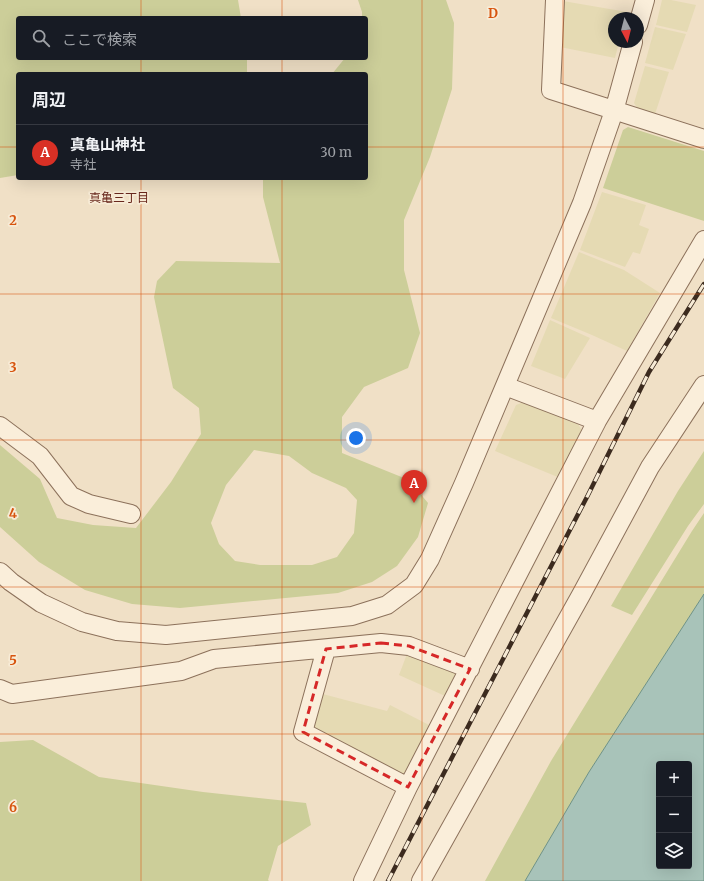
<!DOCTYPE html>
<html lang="ja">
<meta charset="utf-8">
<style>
body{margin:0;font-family:Merriweather,"Noto Sans JP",serif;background:#20242c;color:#f1f3f6}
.controls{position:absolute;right:12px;bottom:12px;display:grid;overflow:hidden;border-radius:4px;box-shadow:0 4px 16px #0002}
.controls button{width:36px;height:36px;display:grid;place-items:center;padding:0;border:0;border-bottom:1px solid #363941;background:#171b24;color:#f1f3f6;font:20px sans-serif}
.compass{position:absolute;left:608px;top:12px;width:36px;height:36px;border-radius:50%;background:#171b24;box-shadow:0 4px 16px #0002;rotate:173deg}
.you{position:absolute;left:356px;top:438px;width:14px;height:14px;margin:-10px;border:3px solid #fff;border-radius:50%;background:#1a73e8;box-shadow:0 0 0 6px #1a73e833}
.badge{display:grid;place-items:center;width:26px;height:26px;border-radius:50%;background:#d93025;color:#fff;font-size:13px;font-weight:700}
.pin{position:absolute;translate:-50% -33px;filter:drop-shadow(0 1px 2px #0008)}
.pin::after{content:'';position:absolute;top:21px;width:14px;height:12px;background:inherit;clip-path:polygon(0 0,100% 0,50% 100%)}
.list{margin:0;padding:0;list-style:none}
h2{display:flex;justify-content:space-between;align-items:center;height:52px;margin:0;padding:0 16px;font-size:17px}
h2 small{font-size:13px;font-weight:400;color:#9ea1a6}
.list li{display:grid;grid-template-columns:26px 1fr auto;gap:12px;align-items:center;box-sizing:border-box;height:56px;padding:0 16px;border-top:1px solid #363941}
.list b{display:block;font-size:15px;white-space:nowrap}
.list p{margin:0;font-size:13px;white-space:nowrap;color:#9ea1a6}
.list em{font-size:13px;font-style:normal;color:#9ea1a6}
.icon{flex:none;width:22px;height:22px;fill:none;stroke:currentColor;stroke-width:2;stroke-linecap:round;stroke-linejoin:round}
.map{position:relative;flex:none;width:704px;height:881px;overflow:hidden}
.search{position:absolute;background:#171b24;box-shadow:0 4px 16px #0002;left:16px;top:16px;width:352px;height:44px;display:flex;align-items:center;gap:10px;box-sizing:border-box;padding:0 14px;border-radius:4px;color:#9ea1a6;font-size:15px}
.panel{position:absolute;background:#171b24;box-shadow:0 4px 16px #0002;left:16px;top:72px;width:352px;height:108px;border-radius:4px}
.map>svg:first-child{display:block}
.farmland{fill:#e5dab3}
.green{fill:#ccce99;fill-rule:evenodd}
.water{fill:#a8c3b9;stroke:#6e9286;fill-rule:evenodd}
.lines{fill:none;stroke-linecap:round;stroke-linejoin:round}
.minor-casing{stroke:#8c715b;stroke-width:20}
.minor{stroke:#faeeda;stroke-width:18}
.rail-casing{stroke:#3c2b1f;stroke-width:4.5}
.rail{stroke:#f7ebd6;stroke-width:3;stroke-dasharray:9;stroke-linecap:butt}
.marked{fill:none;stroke:#d62828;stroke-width:3;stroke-dasharray:8 5;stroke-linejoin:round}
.grid{fill:none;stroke:#d7540e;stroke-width:1;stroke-opacity:0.55}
.labels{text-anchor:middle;stroke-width:3.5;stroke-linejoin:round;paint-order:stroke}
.neighbourhood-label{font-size:12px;fill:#69281d;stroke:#f7ebd6}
.grid-label{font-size:13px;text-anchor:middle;font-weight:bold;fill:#d7540e;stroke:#f7ebd6;stroke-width:3.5;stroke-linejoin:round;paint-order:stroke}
</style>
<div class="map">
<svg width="704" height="881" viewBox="0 0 704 881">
<rect width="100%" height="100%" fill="#f0e0c6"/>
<path class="farmland" d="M 662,0 L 671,0 L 696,5 L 687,32 L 656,25 Z
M 563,1 L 627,12 L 625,18 L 614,18 L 614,42 L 619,42 L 615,58 L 560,47 Z
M 655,27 L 686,34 L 673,70 L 645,63 Z
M 645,66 L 669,72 L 655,114 L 638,109 L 634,103 Z
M 602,192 L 646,205 L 639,225 L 649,229 L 640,254 L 633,252 L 625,267 L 580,250 Z
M 579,252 L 624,270 L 660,293 L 627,351 L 592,335 L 551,318 Z
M 550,320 L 590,338 L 565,379 L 531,366 Z
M 524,402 L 578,424 L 583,432 L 560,478 L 495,451 L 516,405 Z
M 407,654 L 456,673 L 445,696 L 399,675 Z
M 319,693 L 387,711 L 390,705 L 431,726 L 406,774 L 400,775 L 312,732 Z"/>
<path class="green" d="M 0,0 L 238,0 L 241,18 L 18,18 L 18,58 L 247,58 L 247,74 L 18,74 L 18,175 L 0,178 Z
M 358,0 L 446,0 L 454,23 L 452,89 L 430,157 L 404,220 L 404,270 L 420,333 L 408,368 L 364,387 L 342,417 L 342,453 L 409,480 L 428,503 L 418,537 L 397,566 L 372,582 L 338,593 L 180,608 L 132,604 L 85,590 L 39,562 L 0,527 L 0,445 L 40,479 L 57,518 L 93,525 L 136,528 L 171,482 L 201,434 L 199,408 L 173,388 L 154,297 L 157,281 L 176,261 L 280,263 L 263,197 L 263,178 L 366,178 L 366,74 L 332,74 L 345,58 L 366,58 L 366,18 L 362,18 L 362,12 ZM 254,450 L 289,456 L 312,473 L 346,488 L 357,500 L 354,533 L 337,557 L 312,565 L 260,565 L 235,561 L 219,544 L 211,523 L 226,485 Z
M 628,127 L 704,151 L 704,221 L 603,188 L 623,130 Z
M 704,451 L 704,504 L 688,526 L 632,615 L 611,606 L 678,491 Z
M 704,513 L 704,594 L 589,772 L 525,881 L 485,881 L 551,761 L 692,531 Z
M 33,740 L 99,777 L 203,792 L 306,803 L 311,825 L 278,846 L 268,880 L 269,881 L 0,881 L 0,742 Z"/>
<path class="water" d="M 704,594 L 704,881 L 525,881 L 589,772 ZM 659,764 L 689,764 L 689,866 L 659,866 Z"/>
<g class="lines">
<g class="minor-casing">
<path id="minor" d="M 555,0 L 551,90 L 704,139
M 638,25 L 645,0
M 505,386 L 597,421
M 0,426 L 40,456 L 71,496 L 89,504 L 131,514
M 0,572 L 11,582 L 41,603 L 82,622 L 117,631 L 166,635 L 352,616 L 387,605 L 414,585 L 430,559 L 464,483 L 582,203 L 614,111 L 633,42
M 326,649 L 303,732 L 408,787
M 0,689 L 12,694 L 181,671 L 214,659 L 381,643 L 409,646 L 470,669
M 363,881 L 408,787 L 597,421 L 704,240
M 421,881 L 581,595 L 650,467 L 704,385"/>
</g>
<use href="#minor" class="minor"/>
<g class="rail-casing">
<path id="rail" d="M 388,881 L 588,495 L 649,372 L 704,284"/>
</g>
<use href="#rail" class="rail"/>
</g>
<path class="marked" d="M 381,643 L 409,646 L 470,669 L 408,787 L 303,732 L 326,649 Z"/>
<path class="grid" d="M 141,0 L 141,18M 282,0 L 282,18M 422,0 L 422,881M 563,0 L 563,881M 141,58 L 141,74M 282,58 L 282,74M 0,147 L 18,147M 366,147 L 704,147M 141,178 L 141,881M 282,178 L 282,881M 0,294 L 704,294M 0,440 L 704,440M 0,587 L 704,587M 0,734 L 704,734"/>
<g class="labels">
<g class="neighbourhood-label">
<text x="119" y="202">真亀三丁目</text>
</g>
</g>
<g class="grid-label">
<text x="493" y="18">D</text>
<text x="13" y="225">2</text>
<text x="13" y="372">3</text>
<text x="13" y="518">4</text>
<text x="13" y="665">5</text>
<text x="13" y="812">6</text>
</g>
</svg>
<div class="controls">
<button>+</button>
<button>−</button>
<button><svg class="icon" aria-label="layers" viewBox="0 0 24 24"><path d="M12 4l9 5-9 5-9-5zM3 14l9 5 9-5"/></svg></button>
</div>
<svg class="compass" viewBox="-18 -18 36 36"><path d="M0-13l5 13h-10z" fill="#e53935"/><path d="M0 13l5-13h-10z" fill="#9ea1a6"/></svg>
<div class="you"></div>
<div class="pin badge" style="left:414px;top:503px">A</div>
<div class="search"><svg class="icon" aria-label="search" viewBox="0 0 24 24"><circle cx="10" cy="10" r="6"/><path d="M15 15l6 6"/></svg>ここで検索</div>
<section class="panel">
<h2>周辺<small></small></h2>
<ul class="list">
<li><span class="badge">A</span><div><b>真亀山神社</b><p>寺社</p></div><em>30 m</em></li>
</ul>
</section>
</div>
